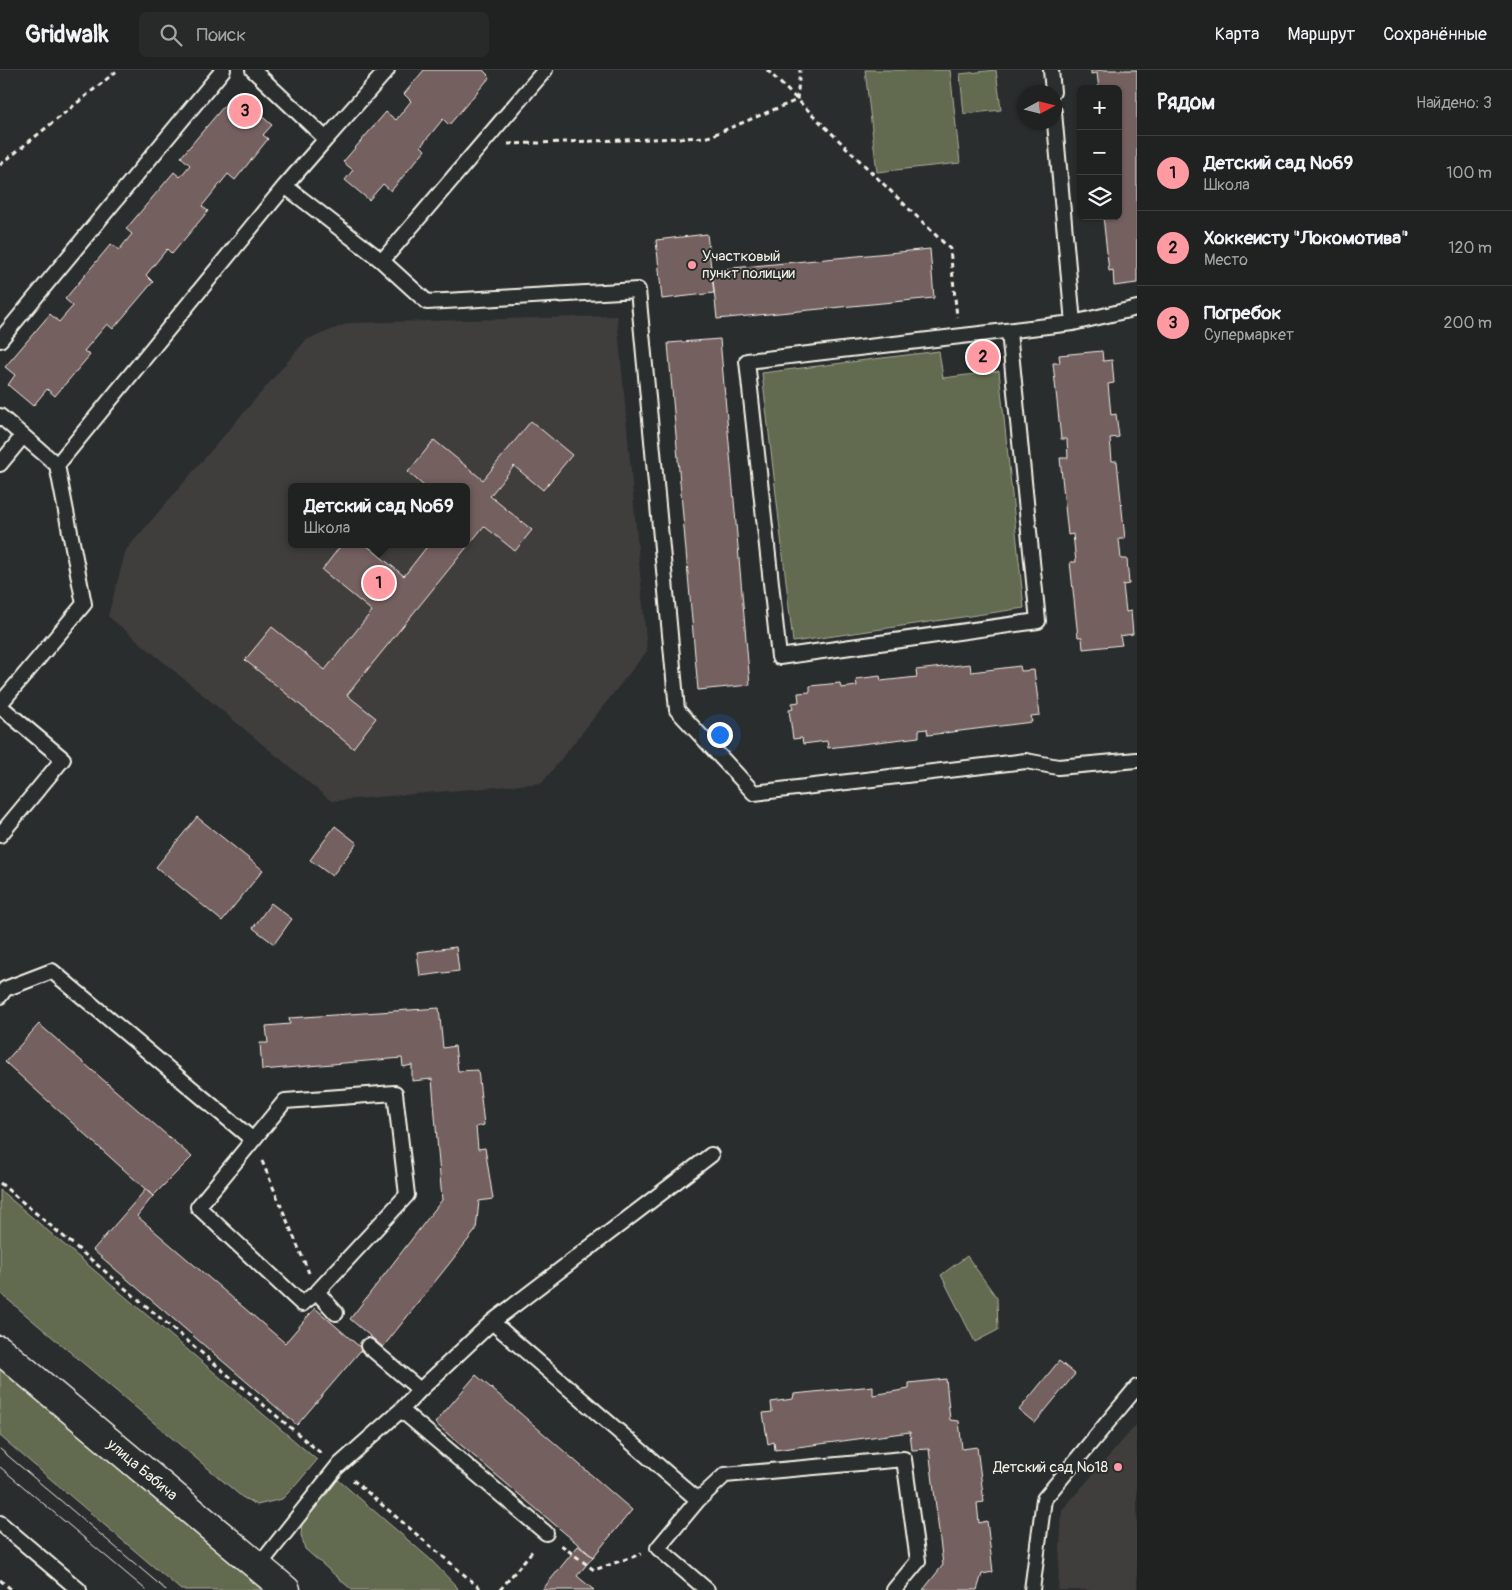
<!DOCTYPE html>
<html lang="ru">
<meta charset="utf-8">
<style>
body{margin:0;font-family:Pangolin,sans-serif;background:#282a2a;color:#f1f3f6}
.controls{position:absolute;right:15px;top:15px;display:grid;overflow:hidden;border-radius:8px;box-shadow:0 1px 4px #0004}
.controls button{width:45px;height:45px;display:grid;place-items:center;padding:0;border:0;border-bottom:1px solid #3d3f40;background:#202222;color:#f1f3f6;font:25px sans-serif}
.compass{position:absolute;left:1017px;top:15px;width:45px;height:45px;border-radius:50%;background:#202222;box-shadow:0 1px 4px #0004;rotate:83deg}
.you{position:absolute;left:719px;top:664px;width:18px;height:18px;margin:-12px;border:4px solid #fff;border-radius:50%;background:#1a73e8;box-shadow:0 0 0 8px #1a73e833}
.badge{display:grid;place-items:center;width:32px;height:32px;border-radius:50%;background:#ff9aa2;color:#111;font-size:16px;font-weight:700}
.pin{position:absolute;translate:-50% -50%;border:2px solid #fff;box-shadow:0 1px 5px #0006}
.popup{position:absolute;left:288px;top:413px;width:182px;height:65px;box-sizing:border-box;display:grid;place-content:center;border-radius:8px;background:#202222;filter:drop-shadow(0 1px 4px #0005);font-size:16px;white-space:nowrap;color:#a2a4a5}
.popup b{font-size:19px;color:#f1f3f6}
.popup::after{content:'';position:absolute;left:50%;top:100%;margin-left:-10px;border:10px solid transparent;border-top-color:#202222}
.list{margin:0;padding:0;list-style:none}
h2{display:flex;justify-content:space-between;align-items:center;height:65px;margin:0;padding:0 20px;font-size:21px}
h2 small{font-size:16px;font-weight:400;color:#a2a4a5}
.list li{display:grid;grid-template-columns:32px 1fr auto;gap:15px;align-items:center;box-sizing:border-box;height:75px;padding:0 20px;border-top:1px solid #3d3f40}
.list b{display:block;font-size:19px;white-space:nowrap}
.list p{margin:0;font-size:16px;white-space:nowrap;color:#a2a4a5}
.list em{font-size:16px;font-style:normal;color:#a2a4a5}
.icon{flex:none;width:28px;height:28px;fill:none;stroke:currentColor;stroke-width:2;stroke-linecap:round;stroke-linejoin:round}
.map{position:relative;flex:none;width:1137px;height:1520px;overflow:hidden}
header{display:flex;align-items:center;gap:30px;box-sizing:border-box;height:70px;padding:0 25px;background:#202222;border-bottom:1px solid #3d3f40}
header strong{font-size:24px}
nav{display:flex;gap:28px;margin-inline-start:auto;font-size:18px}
.search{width:350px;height:45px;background:#282a2a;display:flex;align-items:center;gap:12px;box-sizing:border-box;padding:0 18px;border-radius:8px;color:#a2a4a5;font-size:19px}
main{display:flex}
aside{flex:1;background:#202222}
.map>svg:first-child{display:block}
.built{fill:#403d3d;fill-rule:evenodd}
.green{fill:#626a50;stroke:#abae9c}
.building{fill:#746161;stroke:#f4f1e8}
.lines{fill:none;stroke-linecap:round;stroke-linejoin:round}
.service-casing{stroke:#f4f1e8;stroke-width:18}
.tertiary-casing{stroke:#f4f1e8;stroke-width:31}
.path{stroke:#f4f1e8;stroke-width:3;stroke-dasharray:5 4;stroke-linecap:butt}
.service{stroke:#2a2d2e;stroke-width:14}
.tertiary{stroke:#2a2d2e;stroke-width:28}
.tram{stroke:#f4f1e8;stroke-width:1}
.poi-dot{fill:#ff9aa2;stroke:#2a2d2e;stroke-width:2}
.labels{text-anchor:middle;stroke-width:4;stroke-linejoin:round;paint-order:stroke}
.poi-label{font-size:15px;fill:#f4f1e8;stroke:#2a2d2e;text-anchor:start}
.street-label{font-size:15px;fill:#f4f1e8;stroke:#2a2d2e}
</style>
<header>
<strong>Gridwalk</strong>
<div class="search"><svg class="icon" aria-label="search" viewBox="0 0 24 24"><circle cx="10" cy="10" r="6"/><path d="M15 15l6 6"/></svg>Поиск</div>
<nav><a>Карта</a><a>Маршрут</a><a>Сохранённые</a></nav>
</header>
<main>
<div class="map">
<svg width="1137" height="1520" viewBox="0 0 1137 1520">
<rect width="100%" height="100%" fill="#2a2d2e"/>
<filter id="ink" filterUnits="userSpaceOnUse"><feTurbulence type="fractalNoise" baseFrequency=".02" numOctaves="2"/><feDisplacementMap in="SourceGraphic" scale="10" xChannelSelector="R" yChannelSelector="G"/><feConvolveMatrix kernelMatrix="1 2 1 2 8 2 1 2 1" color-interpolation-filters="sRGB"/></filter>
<g filter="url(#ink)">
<path class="built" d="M 617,246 L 647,581 L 542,713 L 331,731 L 108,546 L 126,480 L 306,270 L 349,253 ZM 292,417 L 466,417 L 466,474 L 292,474 Z
M 1137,1354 L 1137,1520 L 1058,1520 L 1062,1440 Z"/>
<path class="green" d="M 865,0 L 950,0 L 960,93 L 877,102 Z
M 996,0 L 1001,40 L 964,44 L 960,4 Z
M 939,281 L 943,308 L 999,301 L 1024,538 L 793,572 L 762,303 Z
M 0,1120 L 317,1390 L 296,1415 L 282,1429 L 257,1435 L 242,1427 L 0,1223 Z
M 967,1186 L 997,1228 L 998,1260 L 975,1272 L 941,1205 Z
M 0,1299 L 3,1301 L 262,1520 L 181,1520 L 0,1366 Z
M 336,1408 L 430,1489 L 457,1517 L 458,1520 L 352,1520 L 305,1479 L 301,1465 L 302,1451 Z"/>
<path class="building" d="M 424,0 L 483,0 L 490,7 L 449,55 L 443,49 L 421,76 L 425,80 L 391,121 L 383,114 L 369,130 L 345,110 L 353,100 L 343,92 L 386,42 L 396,50 L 411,31 L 404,24 Z
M 1091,0 L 1137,0 L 1137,213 L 1114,216 L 1113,200 L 1109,201 L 1103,146 L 1118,146 L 1118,19 L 1099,19 L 1097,3 L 1091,4 Z
M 229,30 L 239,38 L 244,31 L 272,55 L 263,65 L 268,69 L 235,110 L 228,104 L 202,136 L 208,141 L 172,184 L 167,179 L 146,205 L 153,212 L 113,259 L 107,254 L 84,281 L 90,285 L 55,326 L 47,319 L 33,336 L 8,315 L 15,305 L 5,297 L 50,244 L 59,252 L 73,236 L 65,229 L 111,174 L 119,180 L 132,164 L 126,159 L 174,102 L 180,107 L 190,95 L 181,87 Z
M 707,164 L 714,223 L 662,229 L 656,170 Z
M 930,179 L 934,228 L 717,249 L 712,200 Z
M 720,269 L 750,615 L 698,620 L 668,273 Z
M 1102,281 L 1103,291 L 1112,290 L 1114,313 L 1108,314 L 1111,345 L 1116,344 L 1119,367 L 1110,368 L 1112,391 L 1117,391 L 1125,469 L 1119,469 L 1121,489 L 1127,489 L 1129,514 L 1123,515 L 1126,542 L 1131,541 L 1133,564 L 1120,566 L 1122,575 L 1083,579 L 1082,567 L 1078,567 L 1070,492 L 1076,492 L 1073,464 L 1068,465 L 1060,388 L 1068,388 L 1067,369 L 1061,369 L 1053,293 L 1060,293 L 1059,285 Z
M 531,351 L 572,385 L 543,420 L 514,396 L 490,426 L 532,460 L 515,481 L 484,456 L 347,625 L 376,648 L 353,678 L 245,590 L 272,557 L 325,600 L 372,541 L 322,500 L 342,474 L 365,474 L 404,506 L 429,474 L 466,474 L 466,417 L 425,417 L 408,402 L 434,370 L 483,410 Z
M 970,594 L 971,602 L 1020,596 L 1021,601 L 1034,600 L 1040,645 L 1031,646 L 1032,652 L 928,665 L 927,659 L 919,660 L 919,667 L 828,678 L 827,671 L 803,674 L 802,668 L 793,669 L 789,640 L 793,639 L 792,633 L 799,632 L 798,623 L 810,622 L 810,616 L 840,613 L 841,618 L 857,616 L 856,609 L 880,606 L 881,611 L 917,607 L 916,600 Z
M 197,747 L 263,800 L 222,851 L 156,797 Z
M 335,756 L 357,773 L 332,806 L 310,790 Z
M 271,833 L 292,849 L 274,874 L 253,858 Z
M 456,877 L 459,901 L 420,906 L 417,882 Z
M 439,938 L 443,978 L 455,976 L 458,1001 L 478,1000 L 484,1055 L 476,1057 L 478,1079 L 485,1078 L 493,1129 L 479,1131 L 476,1160 L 383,1277 L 350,1249 L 442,1130 L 432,1009 L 412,1011 L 412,995 L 403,997 L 402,988 L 262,1000 L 260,973 L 268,973 L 266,956 L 290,954 L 289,948 Z
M 39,954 L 192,1087 L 153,1126 L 5,992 Z
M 146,1119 L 153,1126 L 137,1146 L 285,1273 L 315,1238 L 362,1279 L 297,1355 L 93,1180 Z
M 1059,1291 L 1075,1304 L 1035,1353 L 1019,1340 Z
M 476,1305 L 632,1440 L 593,1487 L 435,1353 Z
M 946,1309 L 950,1350 L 959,1351 L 962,1379 L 977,1377 L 984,1432 L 977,1433 L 979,1453 L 987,1451 L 993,1502 L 982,1504 L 977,1520 L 923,1520 L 943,1495 L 929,1379 L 912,1380 L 910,1362 L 775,1380 L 774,1372 L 768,1374 L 763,1343 L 772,1342 L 771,1332 L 793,1329 L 794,1324 L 873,1316 L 873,1325 L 909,1319 L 909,1313 Z
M 578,1476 L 593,1487 L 577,1506 L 594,1520 L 542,1520 Z"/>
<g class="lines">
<g class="service-casing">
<path id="service" d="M 253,0 L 326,69 L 387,0
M 1051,0 L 1053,22
M 1054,42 L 1073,253
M 326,69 L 285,116 L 382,191 L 545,0
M 382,191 L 427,232 L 638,220 L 677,640 L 754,723 L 1026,691 L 1058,697 L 1137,690
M 1009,262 L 1038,551 L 779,587 L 747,291 L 1073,253 L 1137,238
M 0,270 L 223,0
M 0,346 L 57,395 L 84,534 L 0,634
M 0,394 L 23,366
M 57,395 L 285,116
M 0,636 L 63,689 L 0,765
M 0,926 L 5,919 L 52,901 L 253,1070 L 198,1137 L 302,1234 L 317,1222 L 336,1243
M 253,1070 L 285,1031 L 395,1023 L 407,1125 L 317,1222
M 492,1252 L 711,1085
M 368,1276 L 420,1320
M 401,1340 L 546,1463
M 0,1453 L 79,1520
M 258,1497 L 337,1397 L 401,1340 L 420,1320 L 492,1252 L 698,1430
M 707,1520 L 658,1478 L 698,1430 L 725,1405 L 904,1389 L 918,1491 L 894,1520
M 1032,1520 L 1044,1429 L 1137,1317"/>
</g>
<g class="tertiary-casing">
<g id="tertiary">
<path id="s1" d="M 0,1280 L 286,1520"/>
</g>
</g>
<path class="path" d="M 767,0 L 950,179 L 957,247
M 508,74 L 708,67 L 797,30 L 800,0
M 0,95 L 118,0
M 262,1091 L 309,1203
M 0,1113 L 323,1385
M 353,1410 L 482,1520
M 561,1475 L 594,1500 L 641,1484
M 0,1510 L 12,1520
M 500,1520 L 534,1479"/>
<use href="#service" class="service"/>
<use href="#tertiary" class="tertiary"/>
<path class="tram" d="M 0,1379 L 166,1520
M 0,1397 L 146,1520"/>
</g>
</g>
<g class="poi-dot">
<circle cx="692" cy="195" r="5"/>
<circle cx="1118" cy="1397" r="5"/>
</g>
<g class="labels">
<g class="poi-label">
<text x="702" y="191">Участковый<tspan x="702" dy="17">пункт полиции</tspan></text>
<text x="1108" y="1402" text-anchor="end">Детский сад №18</text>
</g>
<g class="street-label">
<text dy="5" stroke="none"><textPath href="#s1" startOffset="186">улица Бабича</textPath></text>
</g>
</g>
</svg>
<div class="controls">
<button>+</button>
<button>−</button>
<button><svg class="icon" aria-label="layers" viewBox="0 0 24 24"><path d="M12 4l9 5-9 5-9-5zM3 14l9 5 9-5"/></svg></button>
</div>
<svg class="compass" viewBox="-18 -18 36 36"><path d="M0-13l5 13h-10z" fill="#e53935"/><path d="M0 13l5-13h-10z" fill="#a2a4a5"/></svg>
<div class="you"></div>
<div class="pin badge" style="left:379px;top:513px">1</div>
<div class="popup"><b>Детский сад №69</b>Школа</div>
<div class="pin badge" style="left:983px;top:287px">2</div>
<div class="pin badge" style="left:245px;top:41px">3</div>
</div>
<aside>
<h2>Рядом<small>Найдено: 3</small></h2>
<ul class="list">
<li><span class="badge">1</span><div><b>Детский сад №69</b><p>Школа</p></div><em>100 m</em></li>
<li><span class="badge">2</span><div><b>Хоккеисту &quot;Локомотива&quot;</b><p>Место</p></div><em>120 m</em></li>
<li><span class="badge">3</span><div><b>Погребок</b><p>Супермаркет</p></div><em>200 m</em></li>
</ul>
</aside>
</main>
